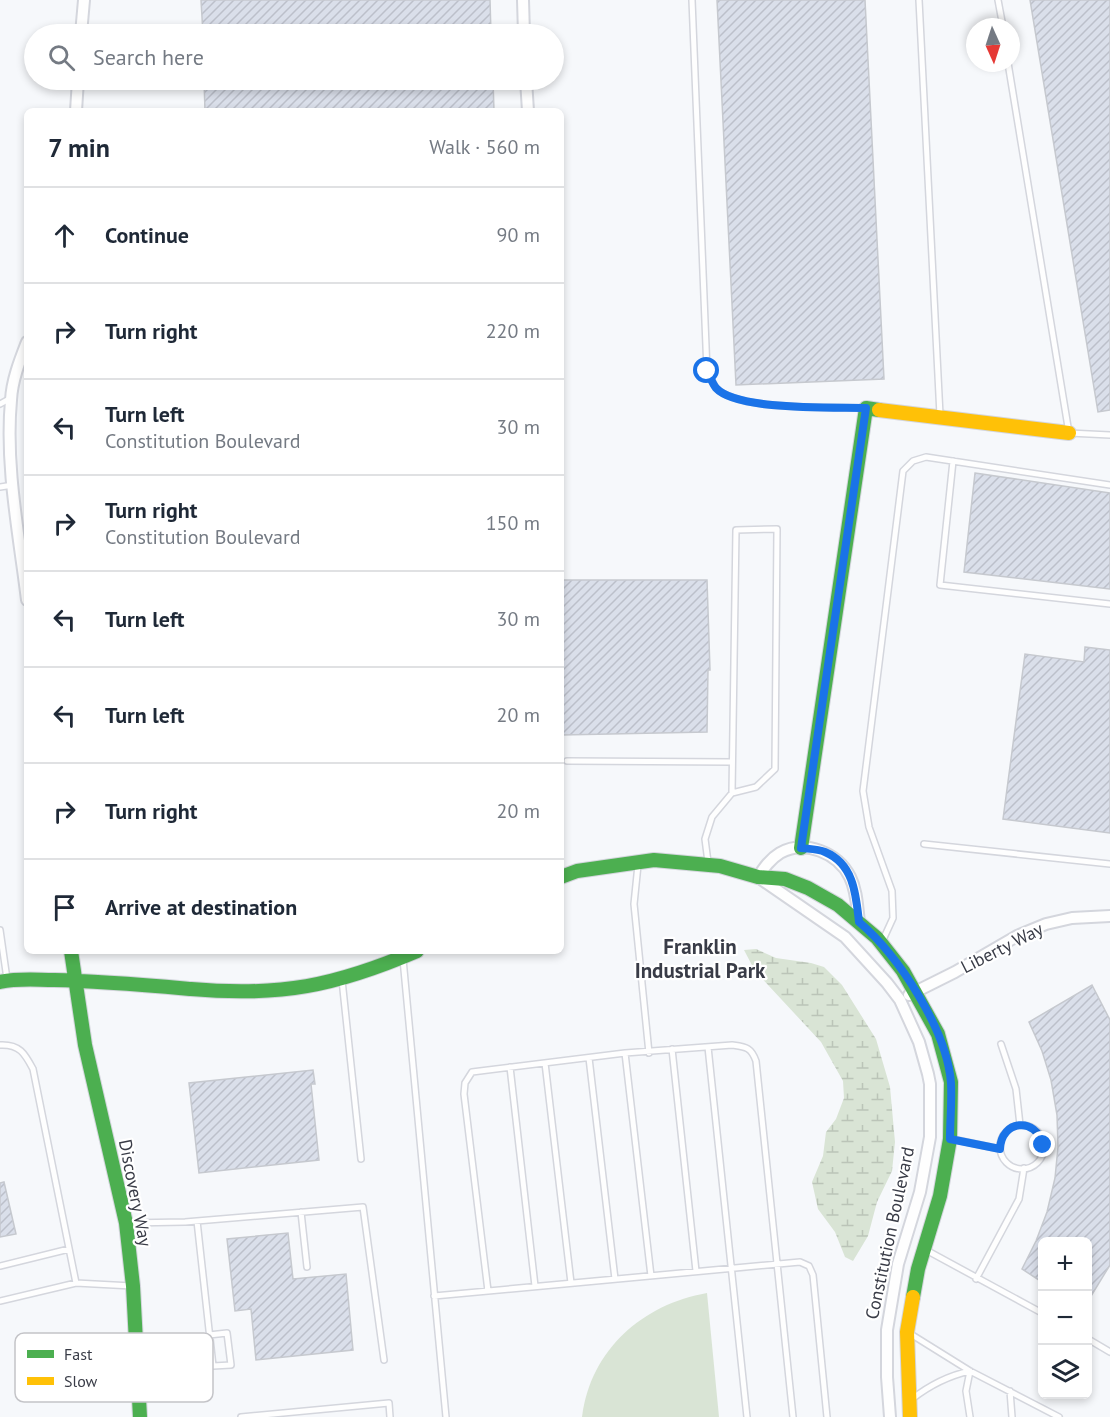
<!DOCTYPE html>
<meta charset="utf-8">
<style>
body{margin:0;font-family:"PT Sans",sans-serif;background:#f6f6f7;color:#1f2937}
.controls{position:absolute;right:18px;bottom:18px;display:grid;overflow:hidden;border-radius:9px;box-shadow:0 3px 9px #0003}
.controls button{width:54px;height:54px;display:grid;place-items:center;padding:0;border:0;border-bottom:2px solid #e0e1e3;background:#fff;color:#1f2937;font:30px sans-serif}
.compass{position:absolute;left:966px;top:18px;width:54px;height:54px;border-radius:50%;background:#fff;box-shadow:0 3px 9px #0003;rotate:177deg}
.stop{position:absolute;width:18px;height:18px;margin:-14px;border:4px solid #1a73e8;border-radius:50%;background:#fff}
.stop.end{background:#1a73e8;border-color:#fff;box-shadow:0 2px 6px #0008}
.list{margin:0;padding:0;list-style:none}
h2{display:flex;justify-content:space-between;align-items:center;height:78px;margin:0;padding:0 24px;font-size:26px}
h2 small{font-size:20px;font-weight:400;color:#747a83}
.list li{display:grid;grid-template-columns:39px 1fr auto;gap:18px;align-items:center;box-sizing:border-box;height:96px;padding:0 24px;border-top:2px solid #e0e1e3}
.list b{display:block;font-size:22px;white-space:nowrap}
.list p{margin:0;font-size:20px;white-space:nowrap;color:#747a83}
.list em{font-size:20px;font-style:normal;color:#747a83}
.icon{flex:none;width:33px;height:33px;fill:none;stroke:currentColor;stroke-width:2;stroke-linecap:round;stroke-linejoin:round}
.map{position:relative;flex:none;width:1110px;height:1417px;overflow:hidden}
.search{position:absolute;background:#fff;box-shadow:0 3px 9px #0003;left:24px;top:24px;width:540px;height:66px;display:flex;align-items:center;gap:15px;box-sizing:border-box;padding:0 21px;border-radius:33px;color:#747a83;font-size:22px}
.panel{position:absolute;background:#fff;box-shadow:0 3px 9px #0003;left:24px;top:108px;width:540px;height:846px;border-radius:9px}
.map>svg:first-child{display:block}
.wetland{fill:url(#wetland-marsh)}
.garden{fill:#d9e4d5}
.building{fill:url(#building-hatch);stroke:#c6c9cf;stroke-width:1.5}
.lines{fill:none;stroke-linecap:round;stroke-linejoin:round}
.lane-casing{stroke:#d4d6dd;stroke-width:8}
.street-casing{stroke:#d4d6dd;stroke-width:14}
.fast-casing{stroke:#d4d6dd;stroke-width:16}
.slow-casing{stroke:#d4d6dd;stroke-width:16}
.lane{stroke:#fefefe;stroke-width:5}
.street{stroke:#fefefe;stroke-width:10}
.fast{stroke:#4caf50;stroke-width:14}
.slow{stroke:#ffc107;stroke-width:14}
.route{stroke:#1a73e8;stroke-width:8}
.labels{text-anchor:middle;stroke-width:4.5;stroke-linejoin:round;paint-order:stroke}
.street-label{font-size:18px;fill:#393c47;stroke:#fff}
.quarter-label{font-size:21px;font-weight:bold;fill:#393c47;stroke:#fff}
.key{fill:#fff;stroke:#c4c4c8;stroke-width:1.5}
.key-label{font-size:16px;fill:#393c47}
</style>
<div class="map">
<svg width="1110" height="1417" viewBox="0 0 1110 1417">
<defs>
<pattern id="wetland-marsh" width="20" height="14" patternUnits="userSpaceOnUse" patternTransform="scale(1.5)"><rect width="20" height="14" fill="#d9e4d5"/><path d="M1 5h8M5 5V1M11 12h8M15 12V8" fill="none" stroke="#bbc4b8"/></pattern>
<pattern id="building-hatch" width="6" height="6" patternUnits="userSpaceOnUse" patternTransform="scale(1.5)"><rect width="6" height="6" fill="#dadfea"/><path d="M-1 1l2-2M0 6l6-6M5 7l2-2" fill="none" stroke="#bcc0ca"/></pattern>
</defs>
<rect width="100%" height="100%" fill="#f6f8fb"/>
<path class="wetland" d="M 756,949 L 776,958 L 811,963 L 824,967 L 842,985 L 876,1039 L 890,1087 L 895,1142 L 892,1171 L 877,1202 L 868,1236 L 853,1261 L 845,1257 L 835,1232 L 818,1209 L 812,1182 L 823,1156 L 826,1132 L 836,1119 L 844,1098 L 843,1081 L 821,1042 L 755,971 L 744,950 Z"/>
<path class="garden" d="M 707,1293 L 719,1417 L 582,1417 C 590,1350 643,1304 707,1293 Z"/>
<path class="building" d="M 201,0 L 490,0 L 491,34 L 203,34 Z
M 717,0 L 865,0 L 884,379 L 736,385 Z
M 1030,0 L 1110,0 L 1110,410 L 1098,412 Z
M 204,80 L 493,80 L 494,111 L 205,111 Z
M 975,473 L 1110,493 L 1110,589 L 964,572 Z
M 563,580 L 707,580 L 710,670 L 708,670 L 707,732 L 562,735 Z
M 1085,647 L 1110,650 L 1110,833 L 1003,819 L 1025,654 L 1084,662 Z
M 1092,985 L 1110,1020 L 1110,1265 L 1088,1301 L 1088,1242 L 1042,1242 L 1042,1282 L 1022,1269 L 1036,1241 L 1047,1212 L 1055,1178 L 1058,1147 L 1057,1115 L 1051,1080 L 1042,1051 L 1029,1022 Z
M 313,1070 L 315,1084 L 311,1084 L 319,1160 L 199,1173 L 189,1083 Z
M 4,1182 L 16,1234 L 0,1237 L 0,1183 Z
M 288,1233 L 293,1279 L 346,1274 L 353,1350 L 256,1360 L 251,1309 L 235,1311 L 227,1239 Z"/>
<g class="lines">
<g class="lane-casing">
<path id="lane" d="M 692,0 L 707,371 C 710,376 713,384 716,388 C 738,411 832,407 864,408
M 919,0 L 940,415
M 998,0 L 1003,27
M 1008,63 L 1069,433 L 1110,435
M 0,404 L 11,398
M 953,461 L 940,585 L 1110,604
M 0,487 L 13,485
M 567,761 L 732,762
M 924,844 L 1110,864
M 708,862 L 705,839 L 712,817 L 732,793 L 756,787 L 775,769 L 777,529 L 736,530 L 732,793
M 638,865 L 634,904 L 649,1053
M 0,930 L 7,979
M 882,942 L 893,918 L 892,891 L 869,827 L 863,791 L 903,471 L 913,461 L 926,457 L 1110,485
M 403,959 L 446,1417
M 342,980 L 361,1159
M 1001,1044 L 1016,1089 L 1020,1125
M 0,1045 C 20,1044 25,1054 33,1069 L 76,1283 L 132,1286
M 708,1047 L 747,1417
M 672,1049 L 696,1271
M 625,1053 L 651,1276
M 589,1058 L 615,1279
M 545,1063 L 571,1283
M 510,1067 L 535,1286
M1000 1147a22 22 0 1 1 44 0a22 22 0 1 1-44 0Z
M 952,1139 L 1000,1149
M 301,1212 L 307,1267
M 197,1221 L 213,1366 L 231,1365 L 227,1333 L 209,1335
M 128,1223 L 185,1222 L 363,1207 L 384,1360
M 926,1250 L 1042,1313
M 0,1266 L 69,1249
M 976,1279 L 1019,1199 L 1024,1168
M 488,1291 L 464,1094 L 465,1083 L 472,1072 L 625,1053 L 732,1045 C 746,1047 751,1047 756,1061 L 793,1417
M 434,1296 L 800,1262 L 809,1266 L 813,1275 L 827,1417
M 0,1301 L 76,1283
M 909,1333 L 970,1371 L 1059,1417
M 1088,1339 L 1110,1352
M 1010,1391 L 1012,1417
M 912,1399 C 930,1385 947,1376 970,1371 L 966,1391 L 970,1417
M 241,1417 L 389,1403 L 390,1417"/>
</g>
<g class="street-casing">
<path id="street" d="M 523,0 L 524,34
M 81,34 L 84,0
M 526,80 L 528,111
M 76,111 L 78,80
M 27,342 C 20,360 12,380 11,400 C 5,466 19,534 27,600
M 859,922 C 857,907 857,891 850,877 C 838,853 805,839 780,853 C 770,859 764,868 758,877 L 845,937 L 887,983 L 900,1000 L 919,1042 L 928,1074 L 930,1084 L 930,1137 L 920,1192 L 898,1264 L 887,1330 L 887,1377 L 890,1417
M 909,995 L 955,972 L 1017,936 L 1046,924 L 1072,918 L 1110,916"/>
</g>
<g class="fast-casing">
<path id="fast" d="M 801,848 L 866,408 L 879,410
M 561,877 L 577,871 L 654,860 L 720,866 L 758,877 L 785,879 L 808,888 L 838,905 L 877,938 L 903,971 L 938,1034 L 951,1082 L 950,1139 L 940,1196 L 918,1269 L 913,1297
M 71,951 L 85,1045 L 126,1223 L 133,1286 L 140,1417
M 0,982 C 18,978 36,980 54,980 C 100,981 145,985 191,989 C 280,997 335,986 417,951"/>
</g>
<g class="slow-casing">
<path id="slow" d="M 879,410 L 1069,433
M 910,1417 L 907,1332 L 913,1297"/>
</g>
<use href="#lane" class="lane"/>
<use href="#street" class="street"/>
<use href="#fast" class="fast"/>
<use href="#slow" class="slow"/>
</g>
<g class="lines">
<path class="route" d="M 707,371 C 710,376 712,383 716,388 C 737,411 834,407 866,408 L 801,848 C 809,849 818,849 825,852 C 854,864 856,895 859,922 C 899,956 947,1030 951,1083 C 952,1102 950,1120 950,1139 L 1000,1149 C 1001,1120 1036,1116 1043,1145"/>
</g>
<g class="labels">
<g class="street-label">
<text transform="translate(1002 948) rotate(-27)" y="6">Liberty Way</text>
<text transform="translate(135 1193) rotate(79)" y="6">Discovery Way</text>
<text transform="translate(890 1233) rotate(-78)" y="6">Constitution Boulevard</text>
</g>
<g class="quarter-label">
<text x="700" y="954">Franklin<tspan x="700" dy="24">Industrial Park</tspan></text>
</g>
</g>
<rect x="15" y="1333" width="198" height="69" rx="9" class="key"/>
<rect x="27" y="1350" width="27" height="8" fill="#4caf50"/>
<rect x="27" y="1377" width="27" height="8" fill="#ffc107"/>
<g class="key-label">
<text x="64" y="1360">Fast</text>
<text x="64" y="1387">Slow</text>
</g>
</svg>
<div class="controls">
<button>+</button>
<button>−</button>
<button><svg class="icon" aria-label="layers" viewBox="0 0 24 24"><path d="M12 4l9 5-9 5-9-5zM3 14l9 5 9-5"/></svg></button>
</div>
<svg class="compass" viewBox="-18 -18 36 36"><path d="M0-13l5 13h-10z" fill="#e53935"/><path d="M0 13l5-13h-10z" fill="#747a83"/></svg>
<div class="stop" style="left:707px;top:371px"></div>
<div class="stop end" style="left:1043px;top:1145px"></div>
<div class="search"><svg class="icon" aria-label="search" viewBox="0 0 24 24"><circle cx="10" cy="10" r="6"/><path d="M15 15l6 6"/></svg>Search here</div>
<section class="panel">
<h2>7 min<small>Walk · 560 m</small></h2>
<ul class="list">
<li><svg class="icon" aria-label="ahead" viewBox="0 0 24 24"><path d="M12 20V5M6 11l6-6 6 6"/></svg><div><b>Continue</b></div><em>90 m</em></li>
<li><svg class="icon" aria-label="right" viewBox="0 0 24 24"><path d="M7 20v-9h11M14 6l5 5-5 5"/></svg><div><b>Turn right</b></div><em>220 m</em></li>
<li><svg class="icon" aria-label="left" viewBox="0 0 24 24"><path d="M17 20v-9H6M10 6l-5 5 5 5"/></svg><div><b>Turn left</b><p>Constitution Boulevard</p></div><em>30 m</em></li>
<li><svg class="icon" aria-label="right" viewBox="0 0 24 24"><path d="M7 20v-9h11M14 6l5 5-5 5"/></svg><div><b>Turn right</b><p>Constitution Boulevard</p></div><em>150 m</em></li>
<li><svg class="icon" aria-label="left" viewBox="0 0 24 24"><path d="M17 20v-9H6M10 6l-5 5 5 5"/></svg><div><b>Turn left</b></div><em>30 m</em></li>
<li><svg class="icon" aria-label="left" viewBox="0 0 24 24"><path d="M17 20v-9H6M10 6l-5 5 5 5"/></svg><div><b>Turn left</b></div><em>20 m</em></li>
<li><svg class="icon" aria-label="right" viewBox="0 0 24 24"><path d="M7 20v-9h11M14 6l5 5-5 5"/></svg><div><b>Turn right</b></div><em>20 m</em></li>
<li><svg class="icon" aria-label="arrive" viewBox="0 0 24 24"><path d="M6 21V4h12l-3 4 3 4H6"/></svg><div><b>Arrive at destination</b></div></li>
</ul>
</section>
</div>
